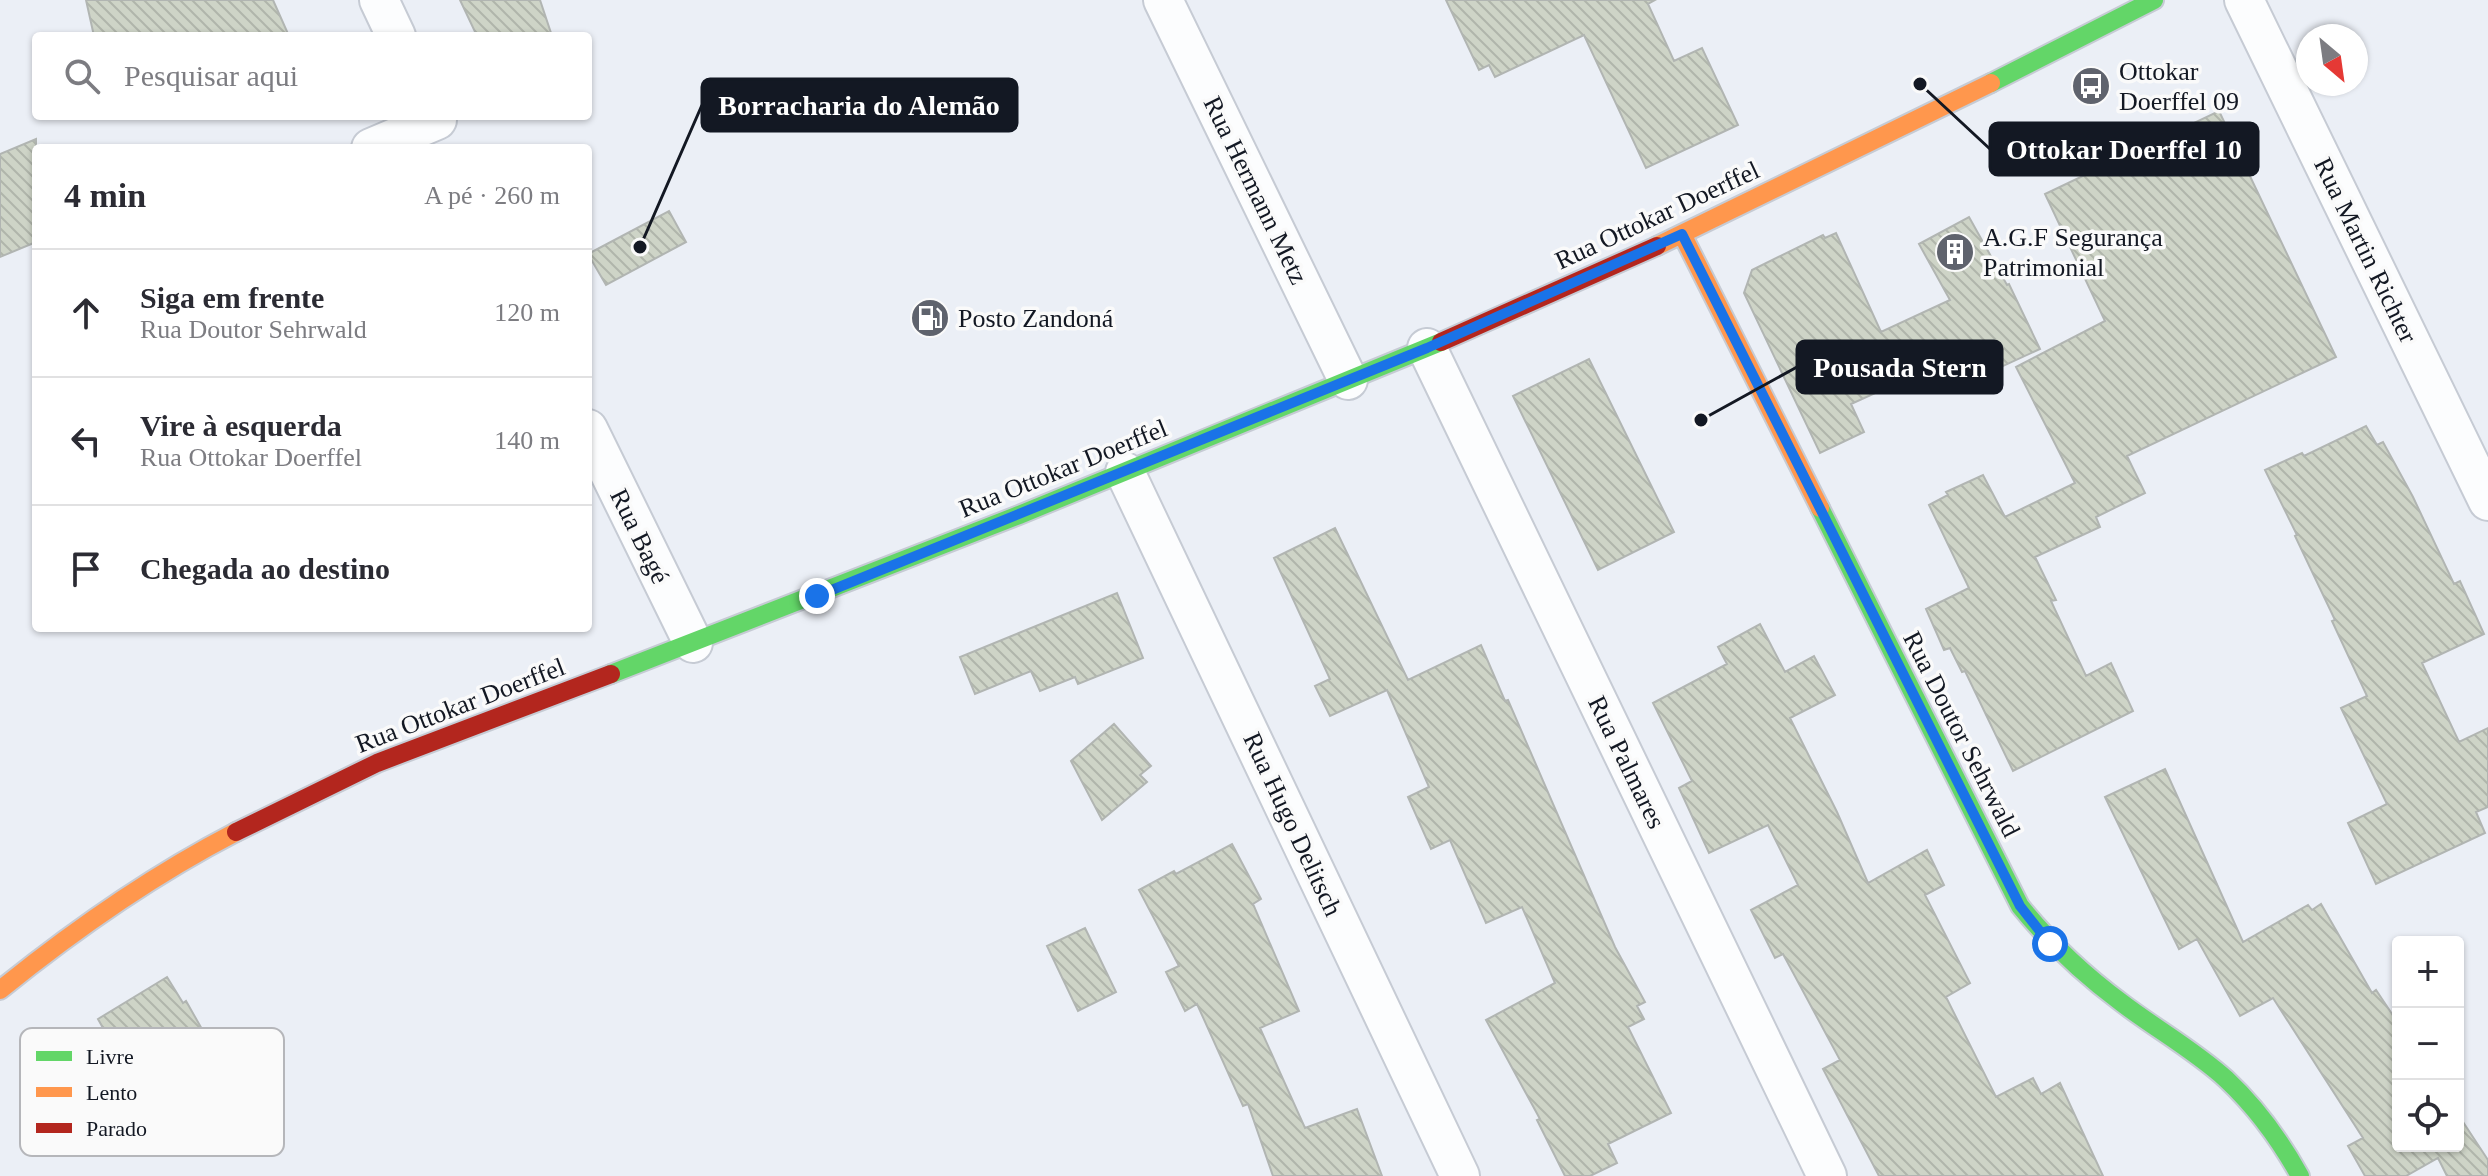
<!DOCTYPE html>
<html lang="pt">
<meta charset="utf-8">
<style>
body{margin:0;font-family:"Times New Roman",serif;background:#f7f7f7;color:#2b2b33}
.controls{position:absolute;right:24px;bottom:24px;display:grid;overflow:hidden;border-radius:8px;box-shadow:0 2px 6px #0004}
.controls button{width:72px;height:72px;display:grid;place-items:center;padding:0;border:0;border-bottom:2px solid #e1e1e2;background:#fff;color:#2b2b33;font:40px sans-serif}
.compass{position:absolute;left:2296px;top:24px;width:72px;height:72px;border-radius:50%;background:#fff;box-shadow:0 2px 6px #0004;rotate:151deg}
.stop{position:absolute;width:24px;height:24px;margin:-18px;border:6px solid #1a73e8;border-radius:50%;background:#fff}
.stop.end{background:#1a73e8;border-color:#fff;box-shadow:0 2px 8px #0008}
.list{margin:0;padding:0;list-style:none}
h2{display:flex;justify-content:space-between;align-items:center;height:104px;margin:0;padding:0 32px;font-size:34px}
h2 small{font-size:26px;font-weight:400;color:#7c7c81}
.list li{display:grid;grid-template-columns:52px 1fr auto;gap:24px;align-items:center;box-sizing:border-box;height:128px;padding:0 32px;border-top:2px solid #e1e1e2}
.list b{display:block;font-size:30px;white-space:nowrap}
.list p{margin:0;font-size:26px;white-space:nowrap;color:#7c7c81}
.list em{font-size:26px;font-style:normal;color:#7c7c81}
.icon{flex:none;width:44px;height:44px;fill:none;stroke:currentColor;stroke-width:2;stroke-linecap:round;stroke-linejoin:round}
.map{position:relative;flex:none;width:2488px;height:1176px;overflow:hidden}
.search{position:absolute;background:#fff;box-shadow:0 2px 6px #0004;left:32px;top:32px;width:560px;height:88px;display:flex;align-items:center;gap:20px;box-sizing:border-box;padding:0 28px;border-radius:8px;color:#7c7c81;font-size:30px}
.panel{position:absolute;background:#fff;box-shadow:0 2px 6px #0004;left:32px;top:144px;width:560px;height:488px;border-radius:8px}
.map>svg:first-child{display:block}
.building{fill:url(#building-back-hatch);stroke:#b1b5b2;stroke-width:2}
.lines{fill:none;stroke-linecap:round;stroke-linejoin:round}
.street-casing{stroke:#c6cbd4;stroke-width:42}
.fast-casing{stroke:#c6cbd4;stroke-width:22}
.slow-casing{stroke:#c6cbd4;stroke-width:22}
.jam-casing{stroke:#c6cbd4;stroke-width:22}
.street{stroke:#fcfdfe;stroke-width:38}
.fast{stroke:#63d668;stroke-width:18}
.slow{stroke:#ff974d;stroke-width:18}
.jam{stroke:#b3261e;stroke-width:18}
.route{stroke:#1a73e8;stroke-width:10}
.labels{text-anchor:middle;stroke-width:7;stroke-linejoin:round;paint-order:stroke}
.poi-label{font-size:26px;fill:#131823;stroke:#fafafa;text-anchor:start}
.street-label{font-size:26px;fill:#131823;stroke:#fafafa}
.key{fill:#fafafa;stroke:#b5b6ba;stroke-width:2}
.key-label{font-size:22px;fill:#131823}
.leader{fill:none;stroke:#131823;stroke-width:3}
.callout-dot{fill:#131823;stroke:#fafafa;stroke-width:3}
.callout{fill:#131823;stroke:#131823;stroke-width:3}
.callout-label{font-size:28px;text-anchor:middle;font-weight:bold;fill:#fff}
</style>
<div class="map">
<svg width="2488" height="1176" viewBox="0 0 2488 1176">
<defs>
<pattern id="building-back-hatch" width="6" height="6" patternUnits="userSpaceOnUse" patternTransform="scale(2)"><rect width="6" height="6" fill="#ced4c7"/><path d="M-1 5l2 2M0 0l6 6M5-1l2 2" fill="none" stroke="#b0b5ab"/></pattern>
</defs>
<rect width="100%" height="100%" fill="#ebeff6"/>
<path class="building" d="M 86,0 L 273,0 L 289,36 L 94,36 Z
M 460,0 L 540,0 L 552,36 L 477,36 Z
M 1446,0 L 1655,0 L 1648,4 L 1674,61 L 1702,48 L 1738,125 L 1646,168 L 1584,35 L 1495,77 L 1489,65 L 1479,70 Z
M 2219,111 L 2336,357 L 2127,456 L 2145,493 L 2096,517 L 2100,527 L 2035,557 L 2056,600 L 2051,601 L 2086,676 L 2111,663 L 2133,711 L 2013,771 L 1965,671 L 1962,672 L 1950,648 L 1944,650 L 1926,609 L 1969,588 L 1929,505 L 1948,495 L 1946,492 L 1983,475 L 2005,517 L 2075,483 L 2016,367 L 2105,321 L 2045,194 Z
M 36,139 L 36,242 L 0,257 L 0,154 Z
M 669,211 L 686,242 L 606,285 L 588,254 Z
M 1969,217 L 2007,285 L 2009,284 L 2040,349 L 1953,389 L 1941,363 L 1851,404 L 1864,432 L 1820,453 L 1744,293 L 1752,270 L 1823,235 L 1825,238 L 1836,233 L 1881,332 L 1950,300 L 1919,244 Z
M 1589,359 L 1674,532 L 1598,570 L 1513,396 Z
M 2366,426 L 2377,445 L 2383,442 L 2413,497 L 2454,584 L 2460,581 L 2484,634 L 2422,663 L 2459,742 L 2488,728 L 2488,807 L 2476,812 L 2485,833 L 2376,884 L 2348,823 L 2387,804 L 2341,708 L 2367,696 L 2332,621 L 2335,620 L 2295,536 L 2297,535 L 2265,470 L 2302,453 L 2304,456 Z
M 1335,528 L 1408,680 L 1481,645 L 1505,701 L 1508,700 L 1615,947 L 1645,1002 L 1637,1006 L 1644,1019 L 1628,1027 L 1671,1113 L 1608,1144 L 1617,1163 L 1590,1176 L 1565,1176 L 1537,1120 L 1540,1119 L 1486,1020 L 1555,983 L 1522,907 L 1486,923 L 1450,840 L 1431,849 L 1408,797 L 1429,787 L 1387,690 L 1330,716 L 1315,686 L 1330,679 L 1274,558 Z
M 1117,593 L 1143,658 L 1078,684 L 1075,677 L 1040,691 L 1031,671 L 975,694 L 960,657 Z
M 1760,624 L 1785,672 L 1814,656 L 1835,695 L 1790,718 L 1837,812 L 1868,883 L 1927,850 L 1944,885 L 1925,895 L 1970,983 L 1946,997 L 1996,1097 L 2033,1078 L 2041,1094 L 2060,1083 L 2103,1176 L 1879,1176 L 1823,1069 L 1840,1060 L 1783,954 L 1775,958 L 1751,910 L 1798,885 L 1768,825 L 1709,853 L 1679,788 L 1692,781 L 1653,703 L 1727,664 L 1718,647 Z
M 1114,724 L 1151,766 L 1140,775 L 1147,782 L 1102,820 L 1071,761 Z
M 2165,769 L 2243,942 L 2308,905 L 2312,910 L 2321,904 L 2372,993 L 2376,990 L 2398,1023 L 2398,1146 L 2458,1146 L 2458,1124 L 2463,1122 L 2488,1160 L 2488,1176 L 2447,1176 L 2438,1158 L 2406,1176 L 2365,1176 L 2348,1146 L 2363,1138 L 2273,998 L 2240,1016 L 2197,939 L 2179,949 L 2105,797 Z
M 1232,844 L 1261,899 L 1253,904 L 1299,1011 L 1260,1028 L 1305,1128 L 1357,1109 L 1382,1176 L 1273,1176 L 1248,1104 L 1243,1106 L 1197,1004 L 1185,1011 L 1166,972 L 1179,966 L 1139,890 L 1174,871 L 1176,874 Z
M 1085,928 L 1116,992 L 1078,1011 L 1047,946 Z
M 167,977 L 183,1003 L 186,1001 L 232,1082 L 164,1125 L 146,1095 L 89,1132 L 47,1064 L 103,1028 L 98,1019 Z"/>
<g class="lines">
<g class="street-casing">
<path id="street" d="M 379,0 L 396,36
M 1163,0 L 1348,380
M 2244,0 L 2488,501
M 371,148 L 437,120
M 1427,348 L 1827,1176
M 588,429 L 693,643
M 1125,472 L 1460,1176"/>
</g>
<g class="fast-casing">
<path id="fast" d="M 1991,83 L 2154,0
M 1820,508 L 2020,906 C 2050,943 2084,975 2122,1003 C 2156,1029 2194,1050 2226,1079 C 2256,1107 2280,1140 2300,1176
M 611,674 L 1019,515 L 1441,342"/>
</g>
<g class="slow-casing">
<path id="slow" d="M 1682,234 L 1820,508
M 1657,246 L 1991,83
M 0,990 C 74,930 151,876 236,832"/>
</g>
<g class="jam-casing">
<path id="jam" d="M 1441,342 L 1657,246
M 236,832 L 377,763 L 611,674"/>
</g>
<use href="#street" class="street"/>
<use href="#fast" class="fast"/>
<use href="#slow" class="slow"/>
<use href="#jam" class="jam"/>
</g>
<g class="lines">
<path class="route" d="M 817,596 L 1427,348 L 1682,234 L 2020,906 L 2050,944"/>
</g>
<defs>
<g id="bus-disc" transform="scale(2)"><circle r="9.5" fill="#5f636d" stroke="#fafafa"/><path d="M-5-6H5V4H4V6H2V4H-2V6H-4V4H-5ZM-3.5-4V0h7V-4ZM-3.5 1.2v1.5H-2V1.2ZM2 1.2v1.5H3.5V1.2Z" fill="#fff"/></g>
<g id="building-disc" transform="scale(2)"><circle r="9.5" fill="#5f636d" stroke="#fafafa"/><path d="M-4-6H4V6H1V3H-1V6H-4ZM-2.5-4.3h1.7v1.8h-1.7ZM.8-4.3h1.7v1.8H.8ZM-2.5-1h1.7V.8h-1.7ZM.8-1h1.7V.8H.8Z" fill="#fff"/></g>
<g id="fuel-disc" transform="scale(2)"><circle r="9.5" fill="#5f636d" stroke="#fafafa"/><path d="M-5.5-6h7V0h2V4h1.3V-2.5L3-4.5l.8-.8L6-3V5H2.5V1h-1V6h-7ZM-4.2-4.7v3.2H.2V-4.7Z" fill="#fff"/></g>
</defs>
<g fill-rule="evenodd">
<use href="#bus-disc" x="2091" y="86"/>
<use href="#building-disc" x="1955" y="252"/>
<use href="#fuel-disc" x="930" y="318"/>
</g>
<g class="labels">
<g class="poi-label">
<text x="2119" y="80">Ottokar<tspan x="2119" dy="30">Doerffel 09</tspan></text>
<text x="1983" y="246">A.G.F Segurança<tspan x="1983" dy="30">Patrimonial</tspan></text>
<text x="958" y="327">Posto Zandoná</text>
</g>
<g class="street-label">
<text transform="translate(1256 190) rotate(64)" y="9">Rua Hermann Metz</text>
<text transform="translate(1657 215) rotate(-25)" y="9">Rua Ottokar Doerffel</text>
<text transform="translate(2366 250) rotate(64)" y="9">Rua Martin Richter</text>
<text transform="translate(1063 468) rotate(-22)" y="9">Rua Ottokar Doerffel</text>
<text transform="translate(640 536) rotate(64)" y="9">Rua Bagé</text>
<text transform="translate(460 705) rotate(-21)" y="9">Rua Ottokar Doerffel</text>
<text transform="translate(1962 734) rotate(63)" y="9">Rua Doutor Sehrwald</text>
<text transform="translate(1627 762) rotate(64)" y="9">Rua Palmares</text>
<text transform="translate(1293 824) rotate(65)" y="9">Rua Hugo Delitsch</text>
</g>
</g>
<rect x="20" y="1028" width="264" height="128" rx="12" class="key"/>
<rect x="36" y="1051" width="36" height="10" fill="#63d668"/>
<rect x="36" y="1087" width="36" height="10" fill="#ff974d"/>
<rect x="36" y="1123" width="36" height="10" fill="#b3261e"/>
<g class="key-label">
<text x="86" y="1064">Livre</text>
<text x="86" y="1100">Lento</text>
<text x="86" y="1136">Parado</text>
</g>
<path class="leader" d="M640 247L702 105M1920 84L1990 149M1701 420L1797 367"/>
<g class="callout-dot">
<circle cx="640" cy="247" r="8"/>
<circle cx="1920" cy="84" r="8"/>
<circle cx="1701" cy="420" r="8"/>
</g>
<g class="callout">
<rect x="702" y="79" width="315" height="52" rx="8"/>
<rect x="1990" y="123" width="268" height="52" rx="8"/>
<rect x="1797" y="341" width="205" height="52" rx="8"/>
</g>
<g class="callout-label">
<text x="859" y="115">Borracharia do Alemão</text>
<text x="2124" y="159">Ottokar Doerffel 10</text>
<text x="1900" y="377">Pousada Stern</text>
</g>
</svg>
<div class="controls">
<button>+</button>
<button>−</button>
<button><svg class="icon" aria-label="locate" viewBox="0 0 24 24"><circle cx="12" cy="12" r="6"/><path d="M12 2v4M12 18v4M2 12h4M18 12h4"/></svg></button>
</div>
<svg class="compass" viewBox="-18 -18 36 36"><path d="M0-13l5 13h-10z" fill="#e53935"/><path d="M0 13l5-13h-10z" fill="#7c7c81"/></svg>
<div class="stop" style="left:2050px;top:944px"></div>
<div class="stop end" style="left:817px;top:596px"></div>
<div class="search"><svg class="icon" aria-label="search" viewBox="0 0 24 24"><circle cx="10" cy="10" r="6"/><path d="M15 15l6 6"/></svg>Pesquisar aqui</div>
<section class="panel">
<h2>4 min<small>A pé · 260 m</small></h2>
<ul class="list">
<li><svg class="icon" aria-label="ahead" viewBox="0 0 24 24"><path d="M12 20V5M6 11l6-6 6 6"/></svg><div><b>Siga em frente</b><p>Rua Doutor Sehrwald</p></div><em>120 m</em></li>
<li><svg class="icon" aria-label="left" viewBox="0 0 24 24"><path d="M17 20v-9H6M10 6l-5 5 5 5"/></svg><div><b>Vire à esquerda</b><p>Rua Ottokar Doerffel</p></div><em>140 m</em></li>
<li><svg class="icon" aria-label="arrive" viewBox="0 0 24 24"><path d="M6 21V4h12l-3 4 3 4H6"/></svg><div><b>Chegada ao destino</b></div></li>
</ul>
</section>
</div>
